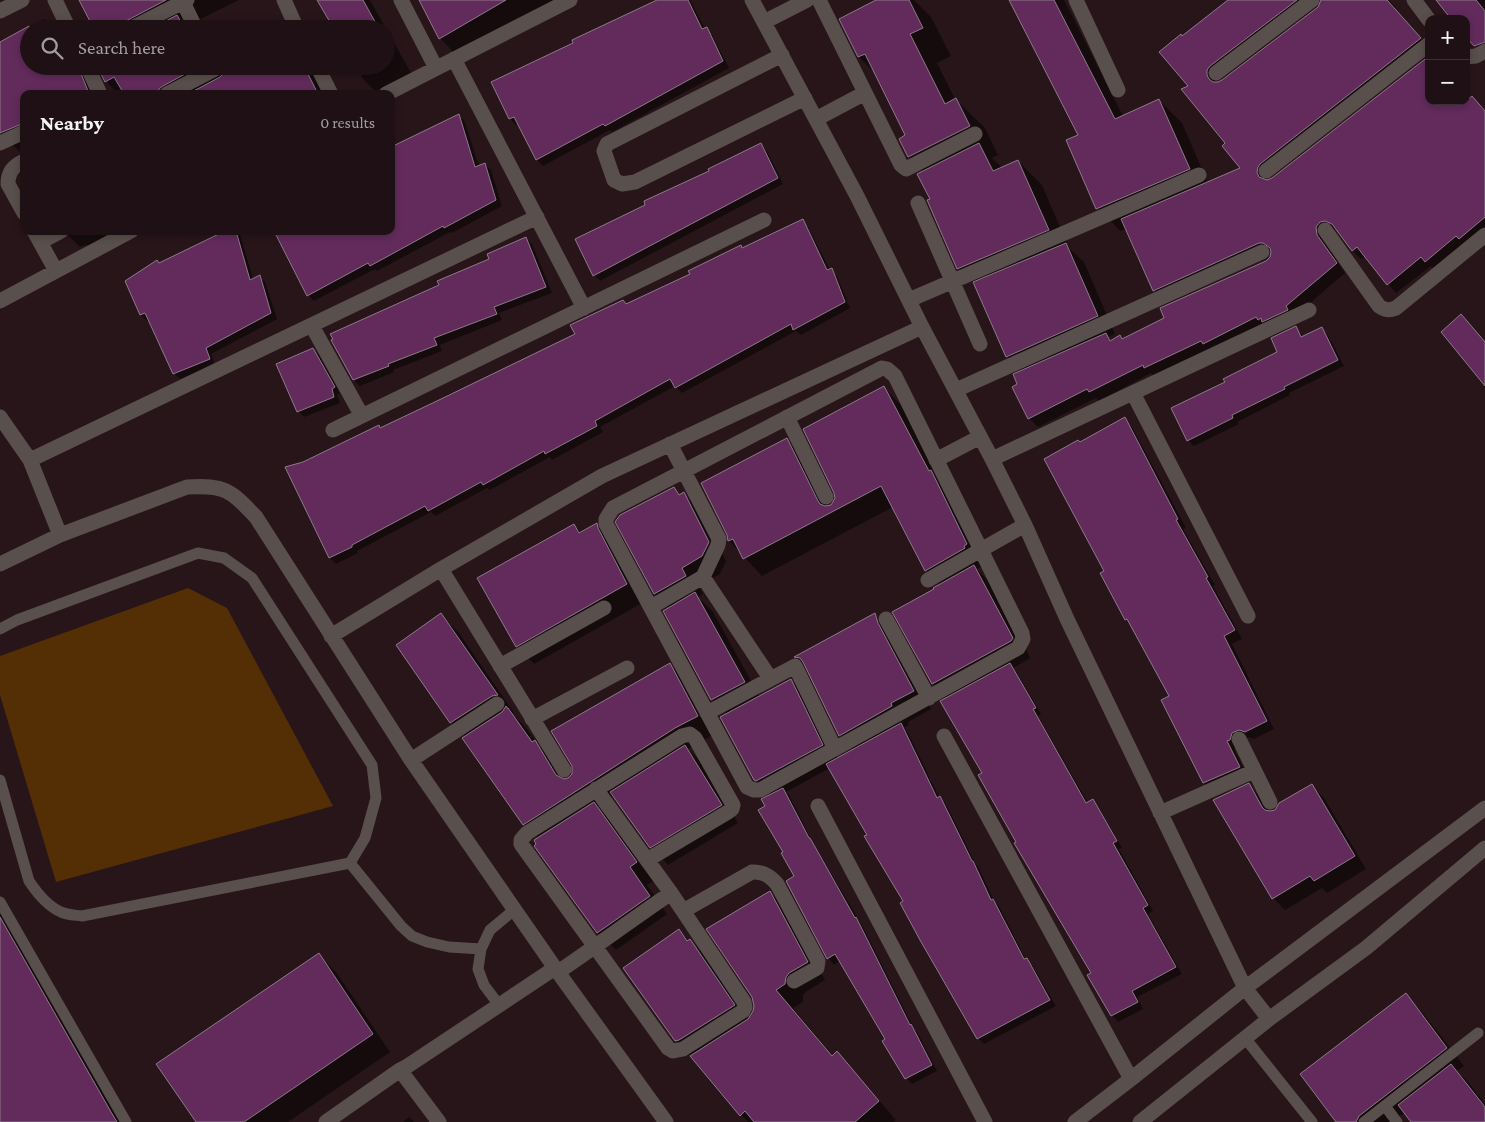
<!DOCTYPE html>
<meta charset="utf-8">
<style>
body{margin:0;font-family:"Crimson Pro",serif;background:#2b1e22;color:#f1f3f6}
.controls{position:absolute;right:15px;top:15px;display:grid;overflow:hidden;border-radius:10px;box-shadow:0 2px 8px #0003}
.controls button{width:45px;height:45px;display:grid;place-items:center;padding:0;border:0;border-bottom:1px solid #3c3034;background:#1e1014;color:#f1f3f6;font:25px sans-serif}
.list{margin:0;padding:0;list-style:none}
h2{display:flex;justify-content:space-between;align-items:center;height:65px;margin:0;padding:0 20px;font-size:21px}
h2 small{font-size:16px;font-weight:400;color:#a19da0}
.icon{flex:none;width:28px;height:28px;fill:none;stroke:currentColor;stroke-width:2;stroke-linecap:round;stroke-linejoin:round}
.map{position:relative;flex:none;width:1485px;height:1122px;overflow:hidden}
.search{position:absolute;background:#1e1014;box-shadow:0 2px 8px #0003;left:20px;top:20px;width:375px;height:55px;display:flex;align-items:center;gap:12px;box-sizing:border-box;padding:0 18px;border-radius:28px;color:#a19da0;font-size:19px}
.panel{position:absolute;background:#1e1014;box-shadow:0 2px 8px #0003;left:20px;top:90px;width:375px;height:145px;border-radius:10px}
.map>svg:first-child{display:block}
.green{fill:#542e05}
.shadow{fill:#0007}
.building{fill:#622b5c;stroke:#8c7a89}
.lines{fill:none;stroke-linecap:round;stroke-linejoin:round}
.service{stroke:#594f4d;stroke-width:11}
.minor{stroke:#594f4d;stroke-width:15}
</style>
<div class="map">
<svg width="1485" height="1122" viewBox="0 0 1485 1122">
<rect width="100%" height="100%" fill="#28151a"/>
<path class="green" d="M 188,588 L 227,608 L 333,806 L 56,882 L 0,695 L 0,656 Z"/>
<path class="shadow" d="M 80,0 L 239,0 L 186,26 L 189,29 L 95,29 Z
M 319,0 L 370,0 L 386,29 L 335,29 Z
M 421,0 L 572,0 L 457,56 L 440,38 Z
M 660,0 L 690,0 L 705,29 L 706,29 L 712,35 L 729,68 L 612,132 L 610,130 L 543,166 L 537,160 L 519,123 L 516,125 L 510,119 L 492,83 L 575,44 Z
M 879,0 L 914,0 L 931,17 L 951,56 L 937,63 L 955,99 L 985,128 L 998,155 L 992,158 L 1002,168 L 1018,161 L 1042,185 L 1069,248 L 1084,262 L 1115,334 L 1108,337 L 1112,341 L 1120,337 L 1123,340 L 1166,319 L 1162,309 L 1270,259 L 1273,251 L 1268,252 L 1163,299 L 1154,290 L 1127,229 L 1120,231 L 1098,208 L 1080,136 L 1010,0 L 1064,0 L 1123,116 L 1159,100 L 1182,123 L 1208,183 L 1242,168 L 1190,87 L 1183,37 L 1230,0 L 1318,0 L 1216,79 L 1216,83 L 1218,83 L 1322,5 L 1322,0 L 1389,0 L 1396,8 L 1395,9 L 1428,48 L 1266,177 L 1266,181 L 1429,101 L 1466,101 L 1466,95 L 1485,111 L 1485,233 L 1435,270 L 1431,266 L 1396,293 L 1388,284 L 1365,256 L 1361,259 L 1352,250 L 1338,230 L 1333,229 L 1324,241 L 1345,273 L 1295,316 L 1154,377 L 1151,373 L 1099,401 L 1096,398 L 1038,427 L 1029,418 L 1019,384 L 1022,372 L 1007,357 L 976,286 L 958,268 L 931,200 L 924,172 L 909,157 L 901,139 L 907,136 L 876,74 L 859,57 L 840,19 Z
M 1438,0 L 1485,0 L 1485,53 L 1484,54 L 1475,45 L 1466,19 Z
M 45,19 L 55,29 L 29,29 L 29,66 L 81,66 L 102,94 L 24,94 L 24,156 L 0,132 L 0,43 Z
M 386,29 L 414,78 L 386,94 L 378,94 L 363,79 L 356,66 L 386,66 Z
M 99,66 L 215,66 L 221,77 L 238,66 L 315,66 L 329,94 L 118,94 L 106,81 Z
M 459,116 L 465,122 L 479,167 L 485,164 L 491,170 L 502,206 L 452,233 L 450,232 L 377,271 L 375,269 L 314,301 L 308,295 L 391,231 Z
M 761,145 L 767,151 L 783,184 L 600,281 L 594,275 L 647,205 Z
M 802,221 L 808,227 L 830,270 L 831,270 L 837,276 L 850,308 L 801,335 L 796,331 L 682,393 L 675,386 L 600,427 L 603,432 L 552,460 L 550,457 L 490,490 L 487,488 L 435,516 L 431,512 L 357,551 L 358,553 L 336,564 L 330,558 L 287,468 L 303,463 L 379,426 L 382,428 L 576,335 L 627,305 Z
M 64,231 L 118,231 L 90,246 L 86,245 L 80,247 Z
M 228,231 L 237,231 L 240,234 L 253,279 L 259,276 L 265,282 L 277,319 L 211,354 L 215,365 L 180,379 L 174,373 L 149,320 L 147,321 L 141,315 L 160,264 Z
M 526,238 L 532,244 L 552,293 L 499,313 L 502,320 L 440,345 L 442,351 L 393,370 L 394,372 L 360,386 L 354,380 L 441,285 L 491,259 Z
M 1296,328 L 1304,338 L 1322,329 L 1328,335 L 1344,366 L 1289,393 L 1290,395 L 1237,422 L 1239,424 L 1194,446 L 1188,440 L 1226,382 L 1279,352 Z
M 313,349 L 319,355 L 340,393 L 337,395 L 340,403 L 304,417 L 298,411 Z
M 883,387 L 901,405 L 982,566 L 977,569 L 991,584 L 1030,657 L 1029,659 L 1013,668 L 1016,671 L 1041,714 L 1038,716 L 1088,803 L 1092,801 L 1098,807 L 1122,848 L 1119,849 L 1153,911 L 1148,914 L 1182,974 L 1137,997 L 1143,1009 L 1118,1022 L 1112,1015 L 1093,973 L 1018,842 L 948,699 L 933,684 L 894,613 L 936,590 L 941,585 L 926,570 L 893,507 L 762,576 L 729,541 L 729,534 L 786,439 L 804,457 L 829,507 L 831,506 L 837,498 Z
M 1124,419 L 1132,427 L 1186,528 L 1183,529 L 1215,585 L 1213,586 L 1242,639 L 1232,644 L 1274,729 L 1254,739 L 1248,737 L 1239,741 L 1238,748 L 1234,749 L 1247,775 L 1212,791 L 1204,783 L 1163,701 L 1171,697 L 1131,624 L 1126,619 L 1106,572 L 1080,444 Z
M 674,488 L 681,496 L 684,494 L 702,512 L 726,561 L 720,574 L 699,586 L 703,594 L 698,597 L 713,612 L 760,697 L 791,680 L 808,698 L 838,759 L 855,750 L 840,735 L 808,669 L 796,657 L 875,615 L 892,632 L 895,643 L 931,709 L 908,722 L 909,725 L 904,728 L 907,731 L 940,799 L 946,804 L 976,865 L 979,868 L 994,901 L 999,906 L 1026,960 L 1032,965 L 1056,1006 L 984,1044 L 978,1038 L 869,835 L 830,768 L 786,792 L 789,795 L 813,843 L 862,925 L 914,1029 L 917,1032 L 937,1071 L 912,1084 L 906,1078 L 887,1039 L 840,961 L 834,965 L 828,958 L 767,806 L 771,795 L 755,779 L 727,714 L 712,699 L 665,611 L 670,608 L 655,594 L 617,522 Z
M 574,525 L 582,533 L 596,525 L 614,542 L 644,602 L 534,664 L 517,646 Z
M 441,615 L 459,633 L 514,713 L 512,713 L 526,728 L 540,747 L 553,760 L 565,780 L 569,779 L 670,665 L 688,683 L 715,734 L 688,749 L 703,764 L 738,823 L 668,865 L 651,847 L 614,796 L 597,807 L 612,822 L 654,881 L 647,885 L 667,914 L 616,950 L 598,933 L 536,846 L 538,838 L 524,824 L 466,737 L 451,722 L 398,646 Z
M 1249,785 L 1261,798 L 1270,813 L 1275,811 L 1311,785 L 1324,798 L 1366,869 L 1327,893 L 1322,888 L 1285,910 L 1273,898 Z
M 770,892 L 788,910 L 825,980 L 807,991 L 803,995 L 803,1002 L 793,1008 L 833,1056 L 837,1053 L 854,1071 L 896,1120 L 893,1122 L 748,1122 L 691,1056 L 676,1040 L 678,931 L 708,958 L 749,1020 L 755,1012 Z
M 0,903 L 124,1122 L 0,1122 Z
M 318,955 L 336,972 L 390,1052 L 288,1122 L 197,1122 Z
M 1406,995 L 1423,1013 L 1464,1066 L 1457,1071 L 1469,1083 L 1485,1104 L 1485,1122 L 1413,1122 L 1405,1112 L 1392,1122 L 1337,1122 Z
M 409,1117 L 414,1122 L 403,1122 Z"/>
<path class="building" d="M 79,0 L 166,0 L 126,21 L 122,24 L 121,29 L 94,29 Z
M 317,0 L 363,0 L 379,29 L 334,29 Z
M 419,0 L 506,0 L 439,39 Z
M 657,0 L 688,0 L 702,29 L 707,27 L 723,61 L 605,126 L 603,124 L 536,160 L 514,117 L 509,119 L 491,82 L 573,43 L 572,40 Z
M 876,0 L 909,0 L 923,28 L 910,34 L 945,104 L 956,98 L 970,126 L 908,157 L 899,139 L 905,135 L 865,54 L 858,57 L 839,19 Z
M 1009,0 L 1054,0 L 1115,119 L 1159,99 L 1190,169 L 1096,209 L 1066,140 L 1078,135 Z
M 1228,0 L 1297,0 L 1210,66 L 1207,70 L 1207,75 L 1209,79 L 1213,82 L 1218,82 L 1222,80 L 1318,7 L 1321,0 L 1387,0 L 1421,38 L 1260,164 L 1258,167 L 1257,172 L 1259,177 L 1267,180 L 1272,178 L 1429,56 L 1429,101 L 1466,101 L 1472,96 L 1485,111 L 1485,217 L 1459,239 L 1456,236 L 1425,262 L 1421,257 L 1387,285 L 1357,247 L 1352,251 L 1332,224 L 1325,221 L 1320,222 L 1316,227 L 1317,235 L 1337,263 L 1286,306 L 1288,310 L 1262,322 L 1261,318 L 1258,320 L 1256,317 L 1203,344 L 1201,341 L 1144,368 L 1143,365 L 1089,392 L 1087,389 L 1028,419 L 1012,387 L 1017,384 L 1013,374 L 1106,333 L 1110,341 L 1120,335 L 1122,339 L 1164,318 L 1160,308 L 1266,261 L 1270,257 L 1271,252 L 1270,248 L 1263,243 L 1259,243 L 1153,291 L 1121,219 L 1240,168 L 1222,146 L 1225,143 L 1181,89 L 1188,86 L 1159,52 L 1181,34 L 1182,36 Z
M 1436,0 L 1476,0 L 1485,11 L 1485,42 L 1474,46 L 1466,37 L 1466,19 L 1451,19 Z
M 177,15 L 185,29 L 151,29 Z
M 29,26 L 29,66 L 71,66 L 73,68 L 78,66 L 88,91 L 83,94 L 24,94 L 24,123 L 0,133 L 0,42 Z
M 97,66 L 200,66 L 163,86 L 159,89 L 158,94 L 124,94 L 114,77 L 105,82 Z
M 224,66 L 304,66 L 318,94 L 188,94 L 220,77 L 223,74 Z
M 459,114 L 475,167 L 485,163 L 496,200 L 444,228 L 443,226 L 370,266 L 368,263 L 307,296 L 274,231 L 391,231 L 391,147 Z
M 761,143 L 778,178 L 593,276 L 575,239 L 645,205 L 644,201 L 709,171 L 708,169 Z
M 979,143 L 993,171 L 1018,160 L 1049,230 L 957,269 L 927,200 L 930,199 L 917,174 Z
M 803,219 L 827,270 L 832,268 L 845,302 L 793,330 L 791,324 L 675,388 L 670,379 L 595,421 L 597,426 L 545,454 L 544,451 L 483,485 L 481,482 L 428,511 L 425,506 L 352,545 L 352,547 L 329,558 L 285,467 L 303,462 L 379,425 L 380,428 L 439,400 L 575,334 L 570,325 L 623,300 L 626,304 L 690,274 L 688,271 L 741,245 L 742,248 Z
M 225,231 L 236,231 L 250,280 L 260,275 L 271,313 L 206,348 L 210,359 L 173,374 L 145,313 L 140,315 L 125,281 L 157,260 L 159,263 Z
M 526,237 L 546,287 L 494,307 L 497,314 L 434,338 L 437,345 L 388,364 L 389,366 L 353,380 L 331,340 L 333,339 L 330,334 L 439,285 L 437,281 L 489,259 L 487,254 Z
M 1066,243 L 1098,316 L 1006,357 L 973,282 Z
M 1461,314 L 1485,342 L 1485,386 L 1441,332 Z
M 1296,326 L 1301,337 L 1322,327 L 1338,360 L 1284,387 L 1285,389 L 1232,415 L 1233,418 L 1187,441 L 1171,408 L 1225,382 L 1223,379 L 1277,352 L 1271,338 Z
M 313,348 L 335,387 L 332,389 L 334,397 L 297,412 L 276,364 Z
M 884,386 L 929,471 L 931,470 L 932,472 L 967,544 L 964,546 L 965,548 L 925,571 L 881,486 L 743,559 L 733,539 L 728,541 L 727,535 L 701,483 L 787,438 L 818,501 L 820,504 L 825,506 L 831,505 L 835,498 L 834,493 L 803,429 Z
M 1125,417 L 1178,519 L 1176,520 L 1208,577 L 1206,578 L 1235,630 L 1224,636 L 1267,721 L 1245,732 L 1239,730 L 1232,733 L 1230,740 L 1227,741 L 1240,767 L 1203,783 L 1161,700 L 1169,696 L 1127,619 L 1125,620 L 1100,573 L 1104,571 L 1044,459 L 1078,440 L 1080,442 Z
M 674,487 L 679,495 L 684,492 L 709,542 L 702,556 L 682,568 L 686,576 L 654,594 L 615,522 L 620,515 Z
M 597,523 L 598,528 L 627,584 L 516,647 L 477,578 L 574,524 L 579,533 Z
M 974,565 L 1013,638 L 1011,641 L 932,684 L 892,612 L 934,589 L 933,588 Z
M 695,592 L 745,682 L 711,700 L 663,611 Z
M 441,613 L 498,695 L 492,696 L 450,723 L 396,645 Z
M 875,613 L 878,623 L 914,691 L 891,703 L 892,706 L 839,736 L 803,662 L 800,658 L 794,657 Z
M 670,663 L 698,716 L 675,728 L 523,825 L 462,738 L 502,712 L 506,706 L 508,709 L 508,708 L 532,742 L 535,740 L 556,775 L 564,779 L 568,778 L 572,774 L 572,766 L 551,731 Z
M 1010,663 L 1036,708 L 1033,709 L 1086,803 L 1093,799 L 1117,841 L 1113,843 L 1148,905 L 1143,908 L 1176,967 L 1132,991 L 1138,1002 L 1111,1016 L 1087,975 L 1091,973 L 1014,843 L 1016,842 L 978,775 L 982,773 L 940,701 Z
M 791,679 L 823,745 L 756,781 L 754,780 L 720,717 Z
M 901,723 L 937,798 L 940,796 L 972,861 L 973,861 L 991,900 L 993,899 L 1024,959 L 1027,958 L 1050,1000 L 977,1039 L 920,940 L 900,903 L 903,901 L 864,836 L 867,835 L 826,764 Z
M 685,745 L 722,805 L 650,848 L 610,792 Z
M 1249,783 L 1262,807 L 1265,810 L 1270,811 L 1275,810 L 1279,803 L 1312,784 L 1355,856 L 1314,881 L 1310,876 L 1272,899 L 1213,800 Z
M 783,788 L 809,838 L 810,838 L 855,918 L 856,917 L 910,1025 L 911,1024 L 932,1065 L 905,1079 L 882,1041 L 885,1039 L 835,954 L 827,959 L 786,881 L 794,876 L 781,853 L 783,852 L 758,810 L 765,806 L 761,799 Z
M 594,802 L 637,862 L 630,867 L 650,896 L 597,933 L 534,846 L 536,844 L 534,840 Z
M 770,891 L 808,962 L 789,973 L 786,977 L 785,984 L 776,990 L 832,1056 L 837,1051 L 879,1101 L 855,1122 L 754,1122 L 745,1111 L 740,1116 L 690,1056 L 748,1019 L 753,1011 L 754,1006 L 752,997 L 706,929 Z
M 0,917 L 111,1112 L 117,1122 L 0,1122 Z
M 679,929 L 687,941 L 690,939 L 735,1005 L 679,1040 L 675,1041 L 623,968 Z
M 319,953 L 373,1034 L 244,1122 L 196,1122 L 156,1064 Z
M 1406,993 L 1447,1048 L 1359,1116 L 1356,1122 L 1336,1122 L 1300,1074 Z
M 1451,1064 L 1485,1107 L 1485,1122 L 1411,1122 L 1398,1105 Z"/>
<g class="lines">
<path class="service" d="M 0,629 L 17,620 L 198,553 L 224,558 L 252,578 L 372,765 L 376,798 L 365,838 L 350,863 L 401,926 L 412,936 L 427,942 L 449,947 L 481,949
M 0,780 L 29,881 C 37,893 47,906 61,912 C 67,915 75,915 82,916 L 350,863
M 0,902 L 126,1122
M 499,1005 L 484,985 L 478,969 L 481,949 L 490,930 L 514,910
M 1245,1038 L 1312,1122
M 1385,1106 L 1397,1122
M 1364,1122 L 1478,1033"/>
<path class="minor" d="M 55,0 L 69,29
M 187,0 L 183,2 L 196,29
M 284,0 L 297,29
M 401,0 L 436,68
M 752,0 L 857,196 L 922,327 L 992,459 L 1025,525 L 1067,619 L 1245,988 L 1269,1019
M 819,0 L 901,165 L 906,169 L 975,134
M 1076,0 L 1118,90
M 1414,0 L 1429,20
M 0,11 L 22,0
M 764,22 L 807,0
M 130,29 L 183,2
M 782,55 L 607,144 L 604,151 L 614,180 L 622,184 L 635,182 L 805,98
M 1466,57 L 1476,56 L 1485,51
M 454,59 L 584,308
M 87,66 L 100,94
M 317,66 L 331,94
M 1216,73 L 1312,0
M 167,94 L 215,69
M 386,94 L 570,0
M 816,119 L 865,93
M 0,143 L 24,132
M 24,161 C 13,166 8,172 8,184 L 24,213
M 1266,171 L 1429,44
M 918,203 L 980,344
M 1325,230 L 1379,306 C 1385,310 1389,311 1396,308 L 1485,235
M 34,231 L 56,271
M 40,242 L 61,231
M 909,300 L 1199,175
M 0,301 L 131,231
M 312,326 L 362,416
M 882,368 L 887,369 L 895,376 L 1022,633 L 1023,639 L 1018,648 L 760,790 L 754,790 L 747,787 L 606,524 L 606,519 L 613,508 Z
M 956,390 L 1262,252
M 1133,393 L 1248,616
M 0,417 L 30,460 L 60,535
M 787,417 L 826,497
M 333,430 L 764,220
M 670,444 L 719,539 L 718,545 L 703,577 L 770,678
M 992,459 L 1309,310
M 30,460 L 537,217
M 936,460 L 980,437
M 0,564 L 60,535 L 187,487 C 226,485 230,490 256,517 L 411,760 L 555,968 L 666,1122
M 441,569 L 564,770
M 928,580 L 1025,525
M 651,607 L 703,577
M 886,619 L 929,698
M 331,636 L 441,569 L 602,476 L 922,327
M 500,666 L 604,608
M 707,713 L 795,666 L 835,749
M 532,719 L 627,668
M 944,736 L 1131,1079
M 1239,739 L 1270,802
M 411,760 L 497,704
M 596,789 L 647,860
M 818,806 L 985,1122
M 1160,813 L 1254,771
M 683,911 L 752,872 C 763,871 770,876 777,884 L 818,961 L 817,968 L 794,981
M 558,972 C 596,946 633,919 671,893 L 744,1002 L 745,1007 L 743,1011 L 683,1049 L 673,1051 L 668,1048 L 521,844 L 521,840 L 527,833 L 682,736 L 690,734 L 695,738 L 733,805 L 732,809 L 728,812 L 647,860 L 671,893
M 400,1070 L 439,1122
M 326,1122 L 400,1070 L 406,1067 L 555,968
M 1075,1122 L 1131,1079 L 1245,988 L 1485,808
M 1140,1122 L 1269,1019 L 1366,948 L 1485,848"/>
</g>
</svg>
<div class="controls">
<button>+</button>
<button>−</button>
</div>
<div class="search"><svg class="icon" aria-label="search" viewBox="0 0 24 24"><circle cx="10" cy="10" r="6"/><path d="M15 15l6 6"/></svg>Search here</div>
<section class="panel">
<h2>Nearby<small>0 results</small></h2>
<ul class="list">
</ul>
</section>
</div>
